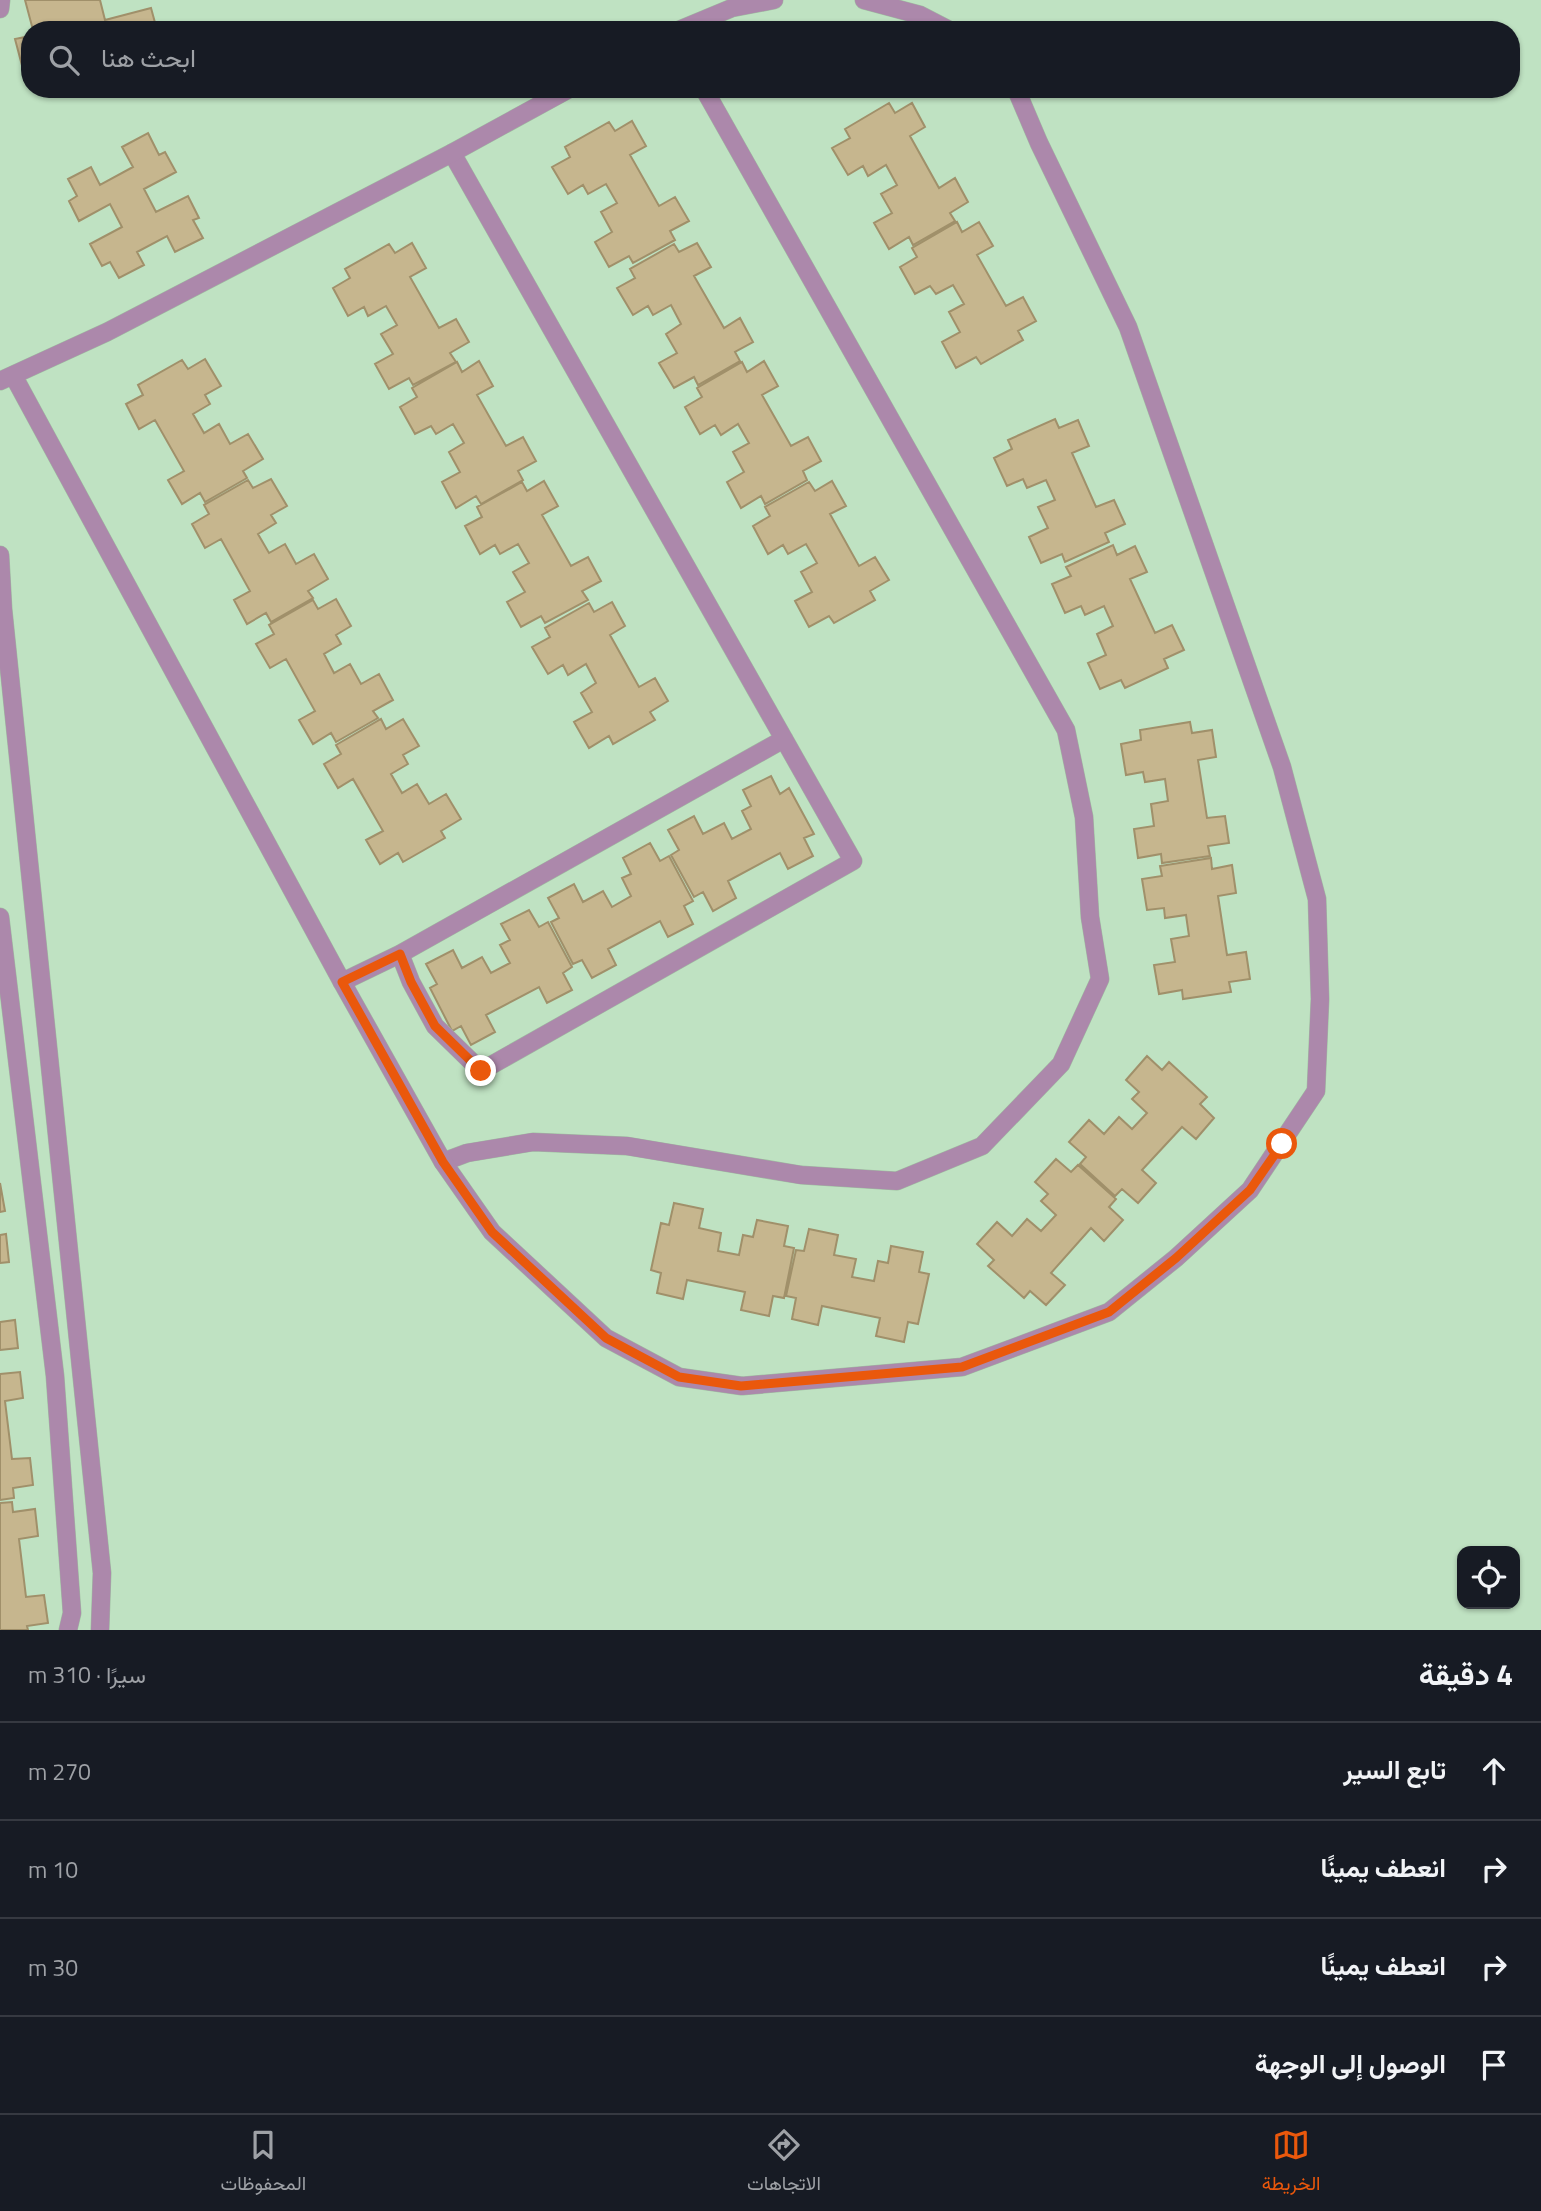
<!DOCTYPE html>
<html lang="ar">
<meta charset="utf-8">
<style>
body{margin:0;font-family:"Titillium Web",Vazirmatn,sans-serif;background:#242831;color:#f1f3f6;direction:rtl}
.controls{position:absolute;right:21px;bottom:21px;display:grid;overflow:hidden;border-radius:14px;box-shadow:0 2px 5px #0004}
.controls button{width:63px;height:63px;display:grid;place-items:center;padding:0;border:0;border-bottom:2px solid #363941;background:#171b24;color:#f1f3f6;font:35px sans-serif}
.stop{position:absolute;width:21px;height:21px;margin:-16px;border:5px solid #ea580c;border-radius:50%;background:#fff}
.stop.end{background:#ea580c;border-color:#fff;box-shadow:0 2px 7px #0008}
.list{margin:0;padding:0;list-style:none}
h2{display:flex;justify-content:space-between;align-items:center;height:91px;margin:0;padding:0 28px;font-size:30px}
h2 small{font-size:23px;font-weight:400;color:#9ea1a6}
.list li{display:grid;grid-template-columns:46px 1fr auto;gap:21px;align-items:center;box-sizing:border-box;height:98px;padding:0 28px;border-top:2px solid #363941}
.list b{display:block;font-size:26px;white-space:nowrap}
.list em{font-size:23px;font-style:normal;color:#9ea1a6}
.icon{flex:none;width:38px;height:38px;fill:none;stroke:currentColor;stroke-width:2;stroke-linecap:round;stroke-linejoin:round}
.map{position:relative;flex:none;width:1541px;height:1630px;overflow:hidden;direction:ltr}
.search{position:absolute;background:#171b24;box-shadow:0 2px 5px #0004;left:21px;right:21px;top:21px;height:77px;display:flex;align-items:center;gap:18px;box-sizing:border-box;padding:0 24px;border-radius:28px;color:#9ea1a6;font-size:26px}
.sheet{height:483px;background:#171b24}
nav{display:flex;justify-content:space-around;align-items:center;box-sizing:border-box;height:98px;border-top:2px solid #363941;background:#171b24;font-size:19px;color:#9ea1a6}
nav a{display:grid;justify-items:center;gap:4px}
nav .on{color:#ea580c}
.map>svg:first-child{display:block}
.building{fill:#c6b68e;stroke:#a0906a;stroke-width:2}
.lines{fill:none;stroke-linecap:round;stroke-linejoin:round}
.minor-casing{stroke:#9fbda1;stroke-width:19}
.tertiary-casing{stroke:#9fbda1;stroke-width:19}
.minor{stroke:#ac88ab;stroke-width:18}
.tertiary{stroke:#ac88ab;stroke-width:18}
.route{stroke:#ea580c;stroke-width:9}
</style>
<div class="map">
<svg width="1541" height="1630" viewBox="0 0 1541 1630">
<rect width="100%" height="100%" fill="#bfe2c2"/>
<path class="building" d="M 25,0 L 100,0 L 105,20 L 151,8 L 157,30 L 33,30 Z
M 30,36 L 30,72 L 24,73 L 15,39 Z
M 889,103 L 895,113 L 912,103 L 925,127 L 910,136 L 939,188 L 955,178 L 968,202 L 950,213 L 955,221 L 913,245 L 909,237 L 889,249 L 874,223 L 892,213 L 881,194 L 897,185 L 886,165 L 868,176 L 863,166 L 848,175 L 832,148 L 850,138 L 845,129 Z
M 632,121 L 646,146 L 630,155 L 659,206 L 675,197 L 689,221 L 670,231 L 675,240 L 633,263 L 629,256 L 609,267 L 595,242 L 612,232 L 601,212 L 617,203 L 606,184 L 588,194 L 583,185 L 568,194 L 552,167 L 570,157 L 565,147 L 609,122 L 615,131 Z
M 148,133 L 159,155 L 165,152 L 176,172 L 144,189 L 156,212 L 188,196 L 199,218 L 193,220 L 203,238 L 175,252 L 167,236 L 137,252 L 144,265 L 119,278 L 110,262 L 102,266 L 90,244 L 122,227 L 110,204 L 79,221 L 69,201 L 77,196 L 68,179 L 91,167 L 100,185 L 133,167 L 122,147 Z
M 957,222 L 962,232 L 979,222 L 993,246 L 977,255 L 1006,306 L 1023,297 L 1036,321 L 1018,331 L 1023,340 L 981,364 L 976,357 L 956,368 L 942,342 L 960,332 L 949,312 L 964,304 L 953,285 L 936,294 L 930,286 L 915,294 L 900,267 L 917,257 L 912,248 Z
M 412,243 L 426,268 L 410,277 L 439,328 L 456,319 L 469,342 L 450,353 L 456,362 L 413,385 L 409,378 L 389,389 L 375,364 L 393,354 L 381,334 L 397,325 L 386,306 L 368,316 L 364,307 L 348,316 L 333,288 L 350,278 L 345,269 L 389,244 L 395,253 Z
M 697,243 L 711,267 L 694,276 L 724,328 L 740,318 L 753,342 L 735,352 L 740,361 L 698,385 L 694,377 L 674,388 L 659,363 L 677,353 L 666,334 L 681,324 L 671,305 L 653,315 L 648,306 L 633,315 L 617,288 L 635,278 L 630,269 L 674,244 L 679,252 Z
M 205,359 L 221,386 L 205,395 L 210,404 L 193,414 L 204,433 L 219,424 L 230,444 L 248,434 L 263,459 L 243,471 L 247,478 L 205,502 L 200,493 L 182,504 L 168,480 L 184,471 L 155,420 L 139,429 L 126,404 L 143,395 L 138,385 L 182,360 L 188,369 Z
M 479,361 L 493,386 L 477,395 L 506,446 L 523,437 L 536,461 L 518,471 L 523,480 L 481,504 L 476,496 L 456,508 L 442,482 L 460,472 L 449,452 L 464,443 L 453,424 L 436,434 L 431,426 L 415,434 L 400,407 L 417,397 L 412,388 L 457,362 L 462,372 Z
M 764,361 L 778,386 L 762,395 L 791,446 L 808,437 L 821,461 L 803,471 L 807,480 L 765,504 L 761,496 L 741,508 L 727,482 L 744,472 L 733,452 L 749,443 L 738,424 L 721,435 L 715,425 L 700,434 L 685,407 L 702,397 L 697,388 L 742,362 L 747,372 Z
M 1055,419 L 1059,428 L 1078,420 L 1089,446 L 1072,453 L 1096,507 L 1114,500 L 1125,524 L 1105,533 L 1109,542 L 1065,562 L 1062,554 L 1041,563 L 1029,537 L 1048,528 L 1038,507 L 1055,500 L 1046,480 L 1027,488 L 1023,479 L 1007,486 L 994,458 L 1012,449 L 1008,440 Z
M 271,479 L 287,506 L 271,515 L 276,523 L 258,534 L 269,553 L 285,544 L 296,564 L 314,554 L 328,579 L 308,591 L 313,598 L 271,622 L 266,613 L 247,624 L 234,600 L 250,591 L 221,539 L 205,548 L 192,524 L 209,514 L 204,505 L 248,480 L 253,488 Z
M 544,481 L 558,506 L 542,515 L 571,566 L 588,557 L 601,581 L 582,591 L 588,600 L 545,623 L 541,616 L 521,627 L 507,602 L 525,592 L 513,572 L 529,563 L 518,544 L 500,554 L 495,545 L 480,554 L 465,526 L 482,517 L 477,507 L 522,482 L 527,491 Z
M 832,481 L 846,506 L 830,514 L 859,566 L 875,557 L 889,580 L 870,591 L 875,600 L 834,623 L 829,616 L 809,627 L 795,601 L 812,592 L 801,572 L 817,563 L 806,544 L 788,554 L 783,545 L 768,554 L 753,526 L 770,516 L 765,507 L 809,482 L 815,491 Z
M 1113,545 L 1117,555 L 1135,546 L 1147,572 L 1130,579 L 1155,633 L 1172,625 L 1184,650 L 1164,659 L 1168,668 L 1125,688 L 1121,680 L 1100,689 L 1088,663 L 1106,655 L 1097,634 L 1113,626 L 1104,606 L 1085,615 L 1081,606 L 1065,613 L 1052,584 L 1071,576 L 1066,567 Z
M 336,599 L 351,626 L 336,635 L 341,644 L 324,654 L 334,673 L 350,664 L 361,684 L 379,674 L 393,700 L 373,711 L 378,718 L 336,742 L 331,733 L 313,744 L 299,720 L 315,711 L 286,659 L 270,668 L 256,644 L 274,634 L 269,625 L 313,600 L 318,609 Z
M 612,602 L 625,626 L 610,635 L 639,687 L 655,678 L 668,701 L 650,712 L 655,720 L 613,744 L 609,736 L 589,748 L 574,722 L 592,712 L 581,693 L 596,683 L 586,664 L 568,675 L 563,665 L 548,674 L 532,647 L 550,637 L 545,628 L 589,603 L 594,612 Z
M 381,719 L 386,729 L 403,719 L 419,746 L 403,755 L 408,764 L 391,774 L 402,793 L 417,784 L 429,804 L 446,794 L 461,819 L 441,831 L 445,838 L 403,862 L 398,853 L 380,864 L 366,840 L 383,831 L 353,779 L 338,788 L 324,764 L 341,754 L 336,745 Z
M 1190,722 L 1192,733 L 1212,730 L 1216,757 L 1198,760 L 1207,818 L 1225,816 L 1229,843 L 1208,846 L 1210,856 L 1162,863 L 1161,854 L 1138,858 L 1134,829 L 1154,826 L 1151,804 L 1168,801 L 1165,779 L 1145,782 L 1143,772 L 1126,775 L 1121,744 L 1141,740 L 1140,730 Z
M 771,776 L 780,794 L 789,788 L 814,834 L 804,838 L 813,856 L 788,869 L 780,853 L 728,881 L 736,898 L 713,911 L 703,892 L 694,897 L 671,855 L 679,850 L 668,830 L 694,816 L 703,834 L 724,823 L 732,839 L 751,829 L 742,811 L 751,806 L 743,790 Z
M 650,843 L 660,861 L 669,856 L 693,901 L 684,906 L 693,924 L 668,937 L 660,921 L 608,949 L 616,965 L 592,978 L 582,960 L 573,964 L 551,922 L 559,918 L 548,898 L 574,884 L 583,902 L 603,891 L 612,907 L 631,896 L 622,878 L 631,874 L 623,858 Z
M 1211,858 L 1212,869 L 1232,865 L 1236,893 L 1218,896 L 1227,955 L 1246,952 L 1250,979 L 1229,982 L 1231,992 L 1183,999 L 1182,990 L 1159,994 L 1154,965 L 1175,962 L 1171,939 L 1189,936 L 1186,915 L 1165,918 L 1164,908 L 1147,910 L 1142,879 L 1162,876 L 1160,866 Z
M 529,910 L 539,927 L 548,922 L 572,967 L 563,973 L 572,990 L 547,1003 L 539,987 L 486,1015 L 495,1032 L 471,1045 L 461,1026 L 452,1031 L 430,988 L 437,984 L 426,964 L 453,950 L 462,968 L 482,957 L 491,973 L 510,963 L 500,945 L 510,940 L 501,924 Z
M 1147,1056 L 1162,1070 L 1169,1062 L 1207,1097 L 1200,1104 L 1214,1118 L 1196,1139 L 1182,1127 L 1142,1170 L 1156,1183 L 1138,1203 L 1122,1189 L 1115,1196 L 1080,1164 L 1086,1157 L 1069,1142 L 1089,1120 L 1104,1134 L 1119,1117 L 1132,1129 L 1147,1113 L 1132,1099 L 1139,1092 L 1126,1080 Z
M 1056,1159 L 1071,1172 L 1078,1165 L 1116,1199 L 1109,1207 L 1123,1220 L 1104,1241 L 1091,1228 L 1051,1273 L 1065,1285 L 1046,1305 L 1030,1291 L 1024,1298 L 988,1266 L 994,1260 L 977,1244 L 997,1222 L 1012,1236 L 1027,1219 L 1041,1231 L 1056,1215 L 1041,1201 L 1048,1194 L 1035,1182 Z
M 0,1183 L 5,1211 L 0,1212 Z
M 674,1203 L 703,1209 L 699,1228 L 721,1233 L 718,1251 L 739,1255 L 743,1235 L 753,1237 L 757,1220 L 788,1226 L 784,1246 L 794,1248 L 784,1298 L 773,1296 L 769,1316 L 741,1310 L 745,1292 L 687,1280 L 683,1299 L 657,1293 L 661,1273 L 651,1270 L 661,1223 L 669,1225 Z
M 809,1229 L 838,1235 L 834,1255 L 856,1259 L 852,1277 L 874,1281 L 878,1261 L 888,1263 L 891,1246 L 923,1252 L 919,1272 L 929,1274 L 918,1324 L 908,1322 L 904,1342 L 876,1336 L 880,1318 L 822,1306 L 818,1325 L 792,1319 L 796,1298 L 786,1296 L 796,1250 L 804,1251 Z
M 6,1234 L 9,1262 L 0,1263 L 0,1235 Z
M 15,1320 L 18,1348 L 0,1350 L 0,1322 Z
M 20,1372 L 23,1398 L 5,1401 L 12,1459 L 30,1458 L 33,1485 L 13,1488 L 14,1498 L 0,1500 L 0,1374 Z
M 12,1502 L 13,1512 L 35,1509 L 38,1536 L 19,1539 L 26,1597 L 44,1595 L 48,1623 L 27,1626 L 28,1630 L 0,1630 L 0,1503 Z"/>
<g class="lines">
<g class="minor-casing">
<path id="minor" d="M 0,9 L 1,0
M 400,954 L 411,982 L 435,1026 L 481,1071 L 853,861 L 452,153
M 342,982 L 400,954 L 784,739
M 443,1162 L 467,1153 L 533,1142 L 627,1146 L 801,1175 L 897,1181 L 982,1146 L 1061,1064 L 1100,979 L 1090,917 L 1084,817 L 1066,730 L 704,89"/>
</g>
<g class="tertiary-casing">
<path id="tertiary" d="M 864,0 L 920,15 L 949,30
M 679,30 L 732,8 L 774,0
M 13,375 L 342,982 L 443,1162 L 492,1232 L 606,1338 L 679,1377 L 742,1386 L 962,1367 L 1109,1312 L 1176,1258 L 1250,1190 L 1316,1091 L 1320,999 L 1317,899 L 1282,767 L 1128,327 L 1039,143 L 1016,89
M 0,381 L 107,332 L 452,153 L 569,89
M 0,555 L 3,609 L 102,1573 L 100,1630
M 0,917 L 55,1376 L 72,1613 L 68,1630"/>
</g>
<use href="#minor" class="minor"/>
<use href="#tertiary" class="tertiary"/>
</g>
<g class="lines">
<path class="route" d="M 481,1071 L 435,1026 L 411,982 L 400,954 L 342,982 L 443,1162 L 492,1232 L 606,1338 L 679,1377 L 741,1386 L 962,1367 L 1109,1312 L 1176,1258 L 1250,1190 L 1282,1144"/>
</g>
</svg>
<div class="controls">
<button><svg class="icon" aria-label="locate" viewBox="0 0 24 24"><circle cx="12" cy="12" r="6"/><path d="M12 2v4M12 18v4M2 12h4M18 12h4"/></svg></button>
</div>
<div class="stop" style="left:1282px;top:1144px"></div>
<div class="stop end" style="left:481px;top:1071px"></div>
<div class="search"><svg class="icon" aria-label="search" viewBox="0 0 24 24"><circle cx="10" cy="10" r="6"/><path d="M15 15l6 6"/></svg>ابحث هنا</div>
</div>
<section class="sheet">
<h2>4 دقيقة<small>سيرًا · 310 m</small></h2>
<ul class="list">
<li><svg class="icon" aria-label="ahead" viewBox="0 0 24 24"><path d="M12 20V5M6 11l6-6 6 6"/></svg><div><b>تابع السير</b></div><em>270 m</em></li>
<li><svg class="icon" aria-label="right" viewBox="0 0 24 24"><path d="M7 20v-9h11M14 6l5 5-5 5"/></svg><div><b>انعطف يمينًا</b></div><em>10 m</em></li>
<li><svg class="icon" aria-label="right" viewBox="0 0 24 24"><path d="M7 20v-9h11M14 6l5 5-5 5"/></svg><div><b>انعطف يمينًا</b></div><em>30 m</em></li>
<li><svg class="icon" aria-label="arrive" viewBox="0 0 24 24"><path d="M6 21V4h12l-3 4 3 4H6"/></svg><div><b>الوصول إلى الوجهة</b></div></li>
</ul>
</section>
<nav>
<a class="on"><svg class="icon" aria-label="map" viewBox="0 0 24 24"><path d="M3 6l6-2 6 2 6-2v14l-6 2-6-2-6 2zM9 4v14M15 6v14"/></svg>الخريطة</a>
<a><svg class="icon" aria-label="directions" viewBox="0 0 24 24"><path d="M12 3l9 9-9 9-9-9zM9 14v-3h6M13 9l2 2-2 2"/></svg>الاتجاهات</a>
<a><svg class="icon" aria-label="saved" viewBox="0 0 24 24"><path d="M7 4h10v16l-5-4-5 4z"/></svg>المحفوظات</a>
</nav>
